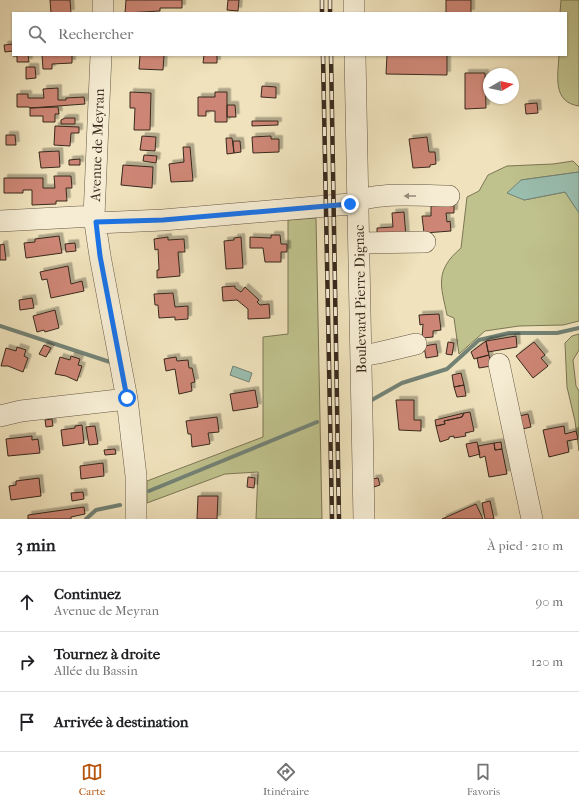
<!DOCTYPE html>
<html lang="fr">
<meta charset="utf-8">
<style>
body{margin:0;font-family:"IM FELL French Canon",serif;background:#f6f6f6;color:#202124}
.compass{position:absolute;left:483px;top:68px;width:36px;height:36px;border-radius:50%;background:#fff;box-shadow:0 1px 3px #0004;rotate:81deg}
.stop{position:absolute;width:12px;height:12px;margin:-9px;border:3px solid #1a73e8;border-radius:50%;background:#fff}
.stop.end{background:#1a73e8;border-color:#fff;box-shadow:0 1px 4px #0008}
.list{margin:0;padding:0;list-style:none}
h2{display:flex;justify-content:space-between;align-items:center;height:52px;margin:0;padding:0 16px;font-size:17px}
h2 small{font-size:13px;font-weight:400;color:#757577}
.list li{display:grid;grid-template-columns:26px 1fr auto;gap:12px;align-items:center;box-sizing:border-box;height:60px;padding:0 16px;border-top:1px solid #e0e0e0}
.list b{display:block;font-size:15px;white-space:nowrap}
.list p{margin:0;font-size:13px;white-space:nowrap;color:#757577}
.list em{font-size:13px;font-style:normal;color:#757577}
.icon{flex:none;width:22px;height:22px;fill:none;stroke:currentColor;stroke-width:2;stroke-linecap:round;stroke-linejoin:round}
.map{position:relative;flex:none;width:579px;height:519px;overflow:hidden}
.search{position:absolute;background:#fff;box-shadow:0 1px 3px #0004;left:12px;right:12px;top:12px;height:44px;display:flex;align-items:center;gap:10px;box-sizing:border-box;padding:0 14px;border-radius:0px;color:#757577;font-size:15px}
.sheet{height:232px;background:#fff}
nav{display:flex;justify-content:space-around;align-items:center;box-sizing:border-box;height:56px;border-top:1px solid #e0e0e0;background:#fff;font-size:11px;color:#757577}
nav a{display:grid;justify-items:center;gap:2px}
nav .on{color:#b45309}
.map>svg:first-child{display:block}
.green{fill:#bfc28d;stroke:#7c7655}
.water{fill:#9abeaf;stroke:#738275}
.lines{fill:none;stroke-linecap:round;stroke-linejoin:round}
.stream{stroke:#738275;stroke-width:4}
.building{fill:#cd8675;stroke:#39291d;filter:url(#shadow)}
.minor-casing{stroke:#665745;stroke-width:22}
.minor{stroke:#f5ecd3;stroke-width:21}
.rail-casing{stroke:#39291d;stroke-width:4.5}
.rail{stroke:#f5ecd3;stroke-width:3;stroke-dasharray:9;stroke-linecap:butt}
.oneway{fill:#978a78}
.route{stroke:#1a73e8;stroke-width:5}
.labels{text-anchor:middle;stroke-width:3.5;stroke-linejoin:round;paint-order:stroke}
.street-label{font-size:14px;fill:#39291d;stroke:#f5ecd3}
</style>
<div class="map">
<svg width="579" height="519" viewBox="0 0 579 519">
<defs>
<filter id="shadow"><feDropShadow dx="3.5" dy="-3.5" stdDeviation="0" flood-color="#0004"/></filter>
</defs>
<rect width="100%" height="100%" fill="#efe2bc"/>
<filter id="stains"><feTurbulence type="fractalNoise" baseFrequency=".005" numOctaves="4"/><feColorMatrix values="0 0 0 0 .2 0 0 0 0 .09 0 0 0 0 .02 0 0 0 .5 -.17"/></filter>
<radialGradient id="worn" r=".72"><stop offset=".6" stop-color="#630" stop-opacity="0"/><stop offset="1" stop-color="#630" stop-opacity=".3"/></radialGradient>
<path class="green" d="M 561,0 L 579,0 L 579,106 C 552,102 558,76 559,55 L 566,55 L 566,13 L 560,13 Z
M 573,161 L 579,167 L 579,172 L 521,180 L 524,200 L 565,192 L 579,212 L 579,321 L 563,325 L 519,326 L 485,331 L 459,354 L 454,318 L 447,315 C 441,286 434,271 461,248 L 467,197 L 479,191 L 488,175 L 507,166 L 553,164 Z
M 316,218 L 322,519 L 256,519 L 258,472 L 225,474 L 147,503 L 147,481 L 263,437 L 263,337 L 288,334 L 288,220 Z
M 579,334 L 579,350 L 573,360 L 576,386 L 579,391 L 579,451 L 575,421 L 567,387 L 565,343 L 572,336 Z"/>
<path class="water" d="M 579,172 L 579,213 L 565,192 L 524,200 L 507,193 L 521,180 Z
M 233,366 L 252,373 L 249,382 L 230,375 Z"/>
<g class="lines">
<path class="stream" d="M 0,326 L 110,362
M 370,401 L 402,383 L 447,369 L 479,340 L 509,333 L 557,333 L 579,328
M 149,491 L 317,422
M 86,519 L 96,510 L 120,505"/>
</g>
<path class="building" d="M 50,0 L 70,0 L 71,13 L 51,13 Z
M 126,0 L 182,0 L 182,8 L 160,8 L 160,11 L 125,13 Z
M 228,0 L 239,0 L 238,11 L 227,10 Z
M 446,0 L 471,0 L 471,13 L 446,13 Z
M 13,44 L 13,55 L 28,55 L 29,62 L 17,62 L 17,56 L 13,56 L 13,51 L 5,52 L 4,45 Z
M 42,55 L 72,55 L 72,63 L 52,64 L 52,69 L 43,69 Z
M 140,55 L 164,55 L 163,70 L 139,69 Z
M 204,55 L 217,55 L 217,63 L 203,63 Z
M 387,55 L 447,55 L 447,75 L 386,74 Z
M 26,67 L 35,67 L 36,78 L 26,79 Z
M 465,73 L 485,73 L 486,108 L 465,109 Z
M 262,86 L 276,87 L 276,98 L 261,97 Z
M 58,88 L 58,100 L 66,100 L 66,98 L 84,97 L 85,104 L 30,108 L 29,107 L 17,107 L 17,94 L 28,94 L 28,98 L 44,98 L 43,89 Z
M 130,92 L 151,93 L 150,130 L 134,130 L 135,108 L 130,108 Z
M 215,92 L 227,92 L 227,122 L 215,122 L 215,111 L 206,111 L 206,116 L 198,116 L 198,97 L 215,97 Z
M 537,103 L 538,113 L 526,114 L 525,104 Z
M 227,105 L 235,105 L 236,117 L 227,117 Z
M 58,107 L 59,114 L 55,114 L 55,122 L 43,122 L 43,116 L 30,116 L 30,108 Z
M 65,118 L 75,118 L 75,124 L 61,124 L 61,120 Z
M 252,121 L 278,121 L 278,125 L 252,126 Z
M 55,126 L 79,127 L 79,133 L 71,133 L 70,146 L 54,145 Z
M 6,135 L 15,135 L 16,145 L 6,145 Z
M 142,136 L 156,137 L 155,151 L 140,150 Z
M 271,136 L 271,139 L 279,139 L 279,152 L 253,153 L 252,137 Z
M 427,137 L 429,152 L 435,152 L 436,164 L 430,165 L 430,167 L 413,168 L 409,139 Z
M 226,138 L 232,138 L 234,153 L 227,154 Z
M 233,141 L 240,141 L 241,152 L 234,153 Z
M 183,147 L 190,147 L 193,181 L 171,182 L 169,164 L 184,162 Z
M 59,151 L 60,167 L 41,168 L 39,152 Z
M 144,155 L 157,156 L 156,163 L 143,161 Z
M 80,159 L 80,165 L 69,165 L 69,160 Z
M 123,165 L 153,167 L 152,188 L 121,185 Z
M 54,176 L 71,176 L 72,188 L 66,188 L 67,201 L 56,201 L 56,204 L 32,205 L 32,190 L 23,190 L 23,193 L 4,193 L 4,178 L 43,178 L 43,188 L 55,188 Z
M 454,205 L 454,213 L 446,213 L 447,222 L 450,221 L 451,231 L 424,233 L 422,216 L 431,216 L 431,206 Z
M 404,212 L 406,237 L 377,239 L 377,228 L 393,227 L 392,213 Z
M 271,235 L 280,235 L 281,244 L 287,244 L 287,252 L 281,252 L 281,262 L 265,262 L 263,248 L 250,248 L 250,237 L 271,238 Z
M 59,236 L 62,253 L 26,258 L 24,243 L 35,242 L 35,239 Z
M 168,237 L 168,240 L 184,239 L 185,252 L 178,252 L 180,276 L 157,278 L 157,270 L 159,270 L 158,249 L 155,250 L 154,239 Z
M 241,237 L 243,268 L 226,269 L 224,241 L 234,240 L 234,238 Z
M 75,243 L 76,251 L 66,252 L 65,244 Z
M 4,244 L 6,260 L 0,260 L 0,245 Z
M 68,266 L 71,284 L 82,281 L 84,291 L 51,298 L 47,279 L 42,280 L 40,272 Z
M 235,286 L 235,288 L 241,292 L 245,287 L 259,300 L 257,302 L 260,305 L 269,304 L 270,318 L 248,319 L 248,309 L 237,300 L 223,301 L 222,287 Z
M 173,293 L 175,307 L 188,306 L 188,319 L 175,320 L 175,317 L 159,318 L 158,305 L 155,305 L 154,294 Z
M 32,298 L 34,308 L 20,310 L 19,300 Z
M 55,310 L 59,328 L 45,332 L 44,330 L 37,332 L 33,316 Z
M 439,314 L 441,330 L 433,331 L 433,337 L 422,338 L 423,324 L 420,325 L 419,315 Z
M 516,336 L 517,347 L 488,352 L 486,341 Z
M 486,341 L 489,355 L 474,359 L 471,352 Z
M 448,342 L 454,343 L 452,355 L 446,354 Z
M 534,342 L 545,355 L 541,358 L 548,366 L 533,378 L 516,356 Z
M 436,344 L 438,356 L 426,358 L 424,346 Z
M 44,345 L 51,348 L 46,357 L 39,354 Z
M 17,347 L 26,350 L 24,356 L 28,358 L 23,372 L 8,366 L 1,366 L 6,348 L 16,351 Z
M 489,355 L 491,366 L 479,368 L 477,358 Z
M 71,356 L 80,359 L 78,365 L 82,366 L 77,381 L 66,376 L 55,374 L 60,357 L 70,360 Z
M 176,357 L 177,361 L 188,360 L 189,368 L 192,368 L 195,382 L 191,383 L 192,391 L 179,394 L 175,369 L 166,371 L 164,359 Z
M 461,373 L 464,385 L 454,387 L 452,375 Z
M 464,385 L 466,396 L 457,397 L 454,387 Z
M 255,390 L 258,407 L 233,411 L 230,394 Z
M 396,400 L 414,400 L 414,420 L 421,420 L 421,431 L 399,430 Z
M 470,412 L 474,431 L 465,433 L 466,436 L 454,438 L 454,436 L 449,437 L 449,439 L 440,442 L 436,426 L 445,424 L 444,421 L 462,417 L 464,413 Z
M 464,413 L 462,417 L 444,421 L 445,424 L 436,426 L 435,420 Z
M 528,414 L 531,427 L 518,430 L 515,417 Z
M 217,417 L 219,432 L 208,433 L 210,444 L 192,447 L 191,434 L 188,434 L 186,421 Z
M 52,419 L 53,426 L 46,427 L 45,420 Z
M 82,425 L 84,443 L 63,446 L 61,430 L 75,428 L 75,426 Z
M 95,426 L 98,444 L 89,445 L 86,427 Z
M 564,426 L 565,434 L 576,431 L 578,439 L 567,441 L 569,452 L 549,457 L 543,430 Z
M 32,436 L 32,440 L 38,439 L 40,453 L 8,456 L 6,439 Z
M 477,442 L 480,454 L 469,457 L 466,444 Z
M 501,442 L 502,449 L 495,450 L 494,443 Z
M 494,443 L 495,450 L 502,449 L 507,474 L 489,477 L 485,456 L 480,458 L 478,446 Z
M 115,449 L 116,454 L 105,455 L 104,450 Z
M 103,463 L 104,476 L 81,479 L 80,466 Z
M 248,477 L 255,478 L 254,488 L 247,487 Z
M 39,478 L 41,496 L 11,500 L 9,486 L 16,485 L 16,481 Z
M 378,478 L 380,485 L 374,487 L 372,479 Z
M 83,492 L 84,499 L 72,501 L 71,493 Z
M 198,496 L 218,496 L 217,519 L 197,519 Z
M 490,501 L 494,519 L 485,519 L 482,503 Z
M 476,504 L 483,519 L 442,519 Z
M 84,507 L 85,514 L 71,517 L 71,519 L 28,519 L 28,515 Z"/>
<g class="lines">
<g class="minor-casing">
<path id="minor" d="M 354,0 L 354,13
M 103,13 L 103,0
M 101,55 L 94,216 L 100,256 L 127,399 L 136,476 L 136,519
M 355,55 L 364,519
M 0,221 L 94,216
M 96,223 L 163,220 L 350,204 C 376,191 420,196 449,196
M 359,243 L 425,242
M 361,356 L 378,353 L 416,344
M 499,364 L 532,519
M 0,416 L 21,411 L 127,399"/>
</g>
<use href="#minor" class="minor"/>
<g class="rail-casing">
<path id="rail" d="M 322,0 L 322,13
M 330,0 L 330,13
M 323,55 L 332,519
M 331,55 L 339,519"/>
</g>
<use href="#rail" class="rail"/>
</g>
<defs><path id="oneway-solid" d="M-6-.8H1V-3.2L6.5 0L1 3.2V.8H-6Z"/></defs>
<use class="oneway" href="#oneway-solid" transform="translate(410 196) rotate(180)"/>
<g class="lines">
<path class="route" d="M 127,398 L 100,256 L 96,222 L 163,220 L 350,204"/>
</g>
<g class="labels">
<g class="street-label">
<text transform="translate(97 145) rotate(-88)" y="5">Avenue de Meyran</text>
<text transform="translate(360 299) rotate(-91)" y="5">Boulevard Pierre Dignac</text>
</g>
</g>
<rect width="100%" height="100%" filter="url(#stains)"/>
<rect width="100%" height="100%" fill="url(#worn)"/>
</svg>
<svg class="compass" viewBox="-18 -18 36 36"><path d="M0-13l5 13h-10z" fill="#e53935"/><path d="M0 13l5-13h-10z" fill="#757577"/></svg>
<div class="stop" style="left:127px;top:398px"></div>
<div class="stop end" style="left:350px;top:204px"></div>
<div class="search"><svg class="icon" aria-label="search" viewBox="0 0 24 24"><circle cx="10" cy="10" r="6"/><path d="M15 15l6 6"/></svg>Rechercher</div>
</div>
<section class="sheet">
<h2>3 min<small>À pied · 210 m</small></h2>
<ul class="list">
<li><svg class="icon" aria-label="ahead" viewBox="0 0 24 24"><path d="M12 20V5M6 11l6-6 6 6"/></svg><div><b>Continuez</b><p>Avenue de Meyran</p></div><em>90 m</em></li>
<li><svg class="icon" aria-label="right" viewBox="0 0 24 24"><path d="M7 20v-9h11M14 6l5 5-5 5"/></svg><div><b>Tournez à droite</b><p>Allée du Bassin</p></div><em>120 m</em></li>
<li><svg class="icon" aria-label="arrive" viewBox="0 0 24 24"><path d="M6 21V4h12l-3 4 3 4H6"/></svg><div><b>Arrivée à destination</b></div></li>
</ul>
</section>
<nav>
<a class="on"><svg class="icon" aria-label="map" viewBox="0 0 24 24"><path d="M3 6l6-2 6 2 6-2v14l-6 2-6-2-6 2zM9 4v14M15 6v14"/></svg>Carte</a>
<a><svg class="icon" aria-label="directions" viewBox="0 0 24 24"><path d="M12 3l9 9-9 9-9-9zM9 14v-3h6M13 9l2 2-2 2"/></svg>Itinéraire</a>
<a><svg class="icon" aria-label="saved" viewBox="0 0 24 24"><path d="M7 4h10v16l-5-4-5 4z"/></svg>Favoris</a>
</nav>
